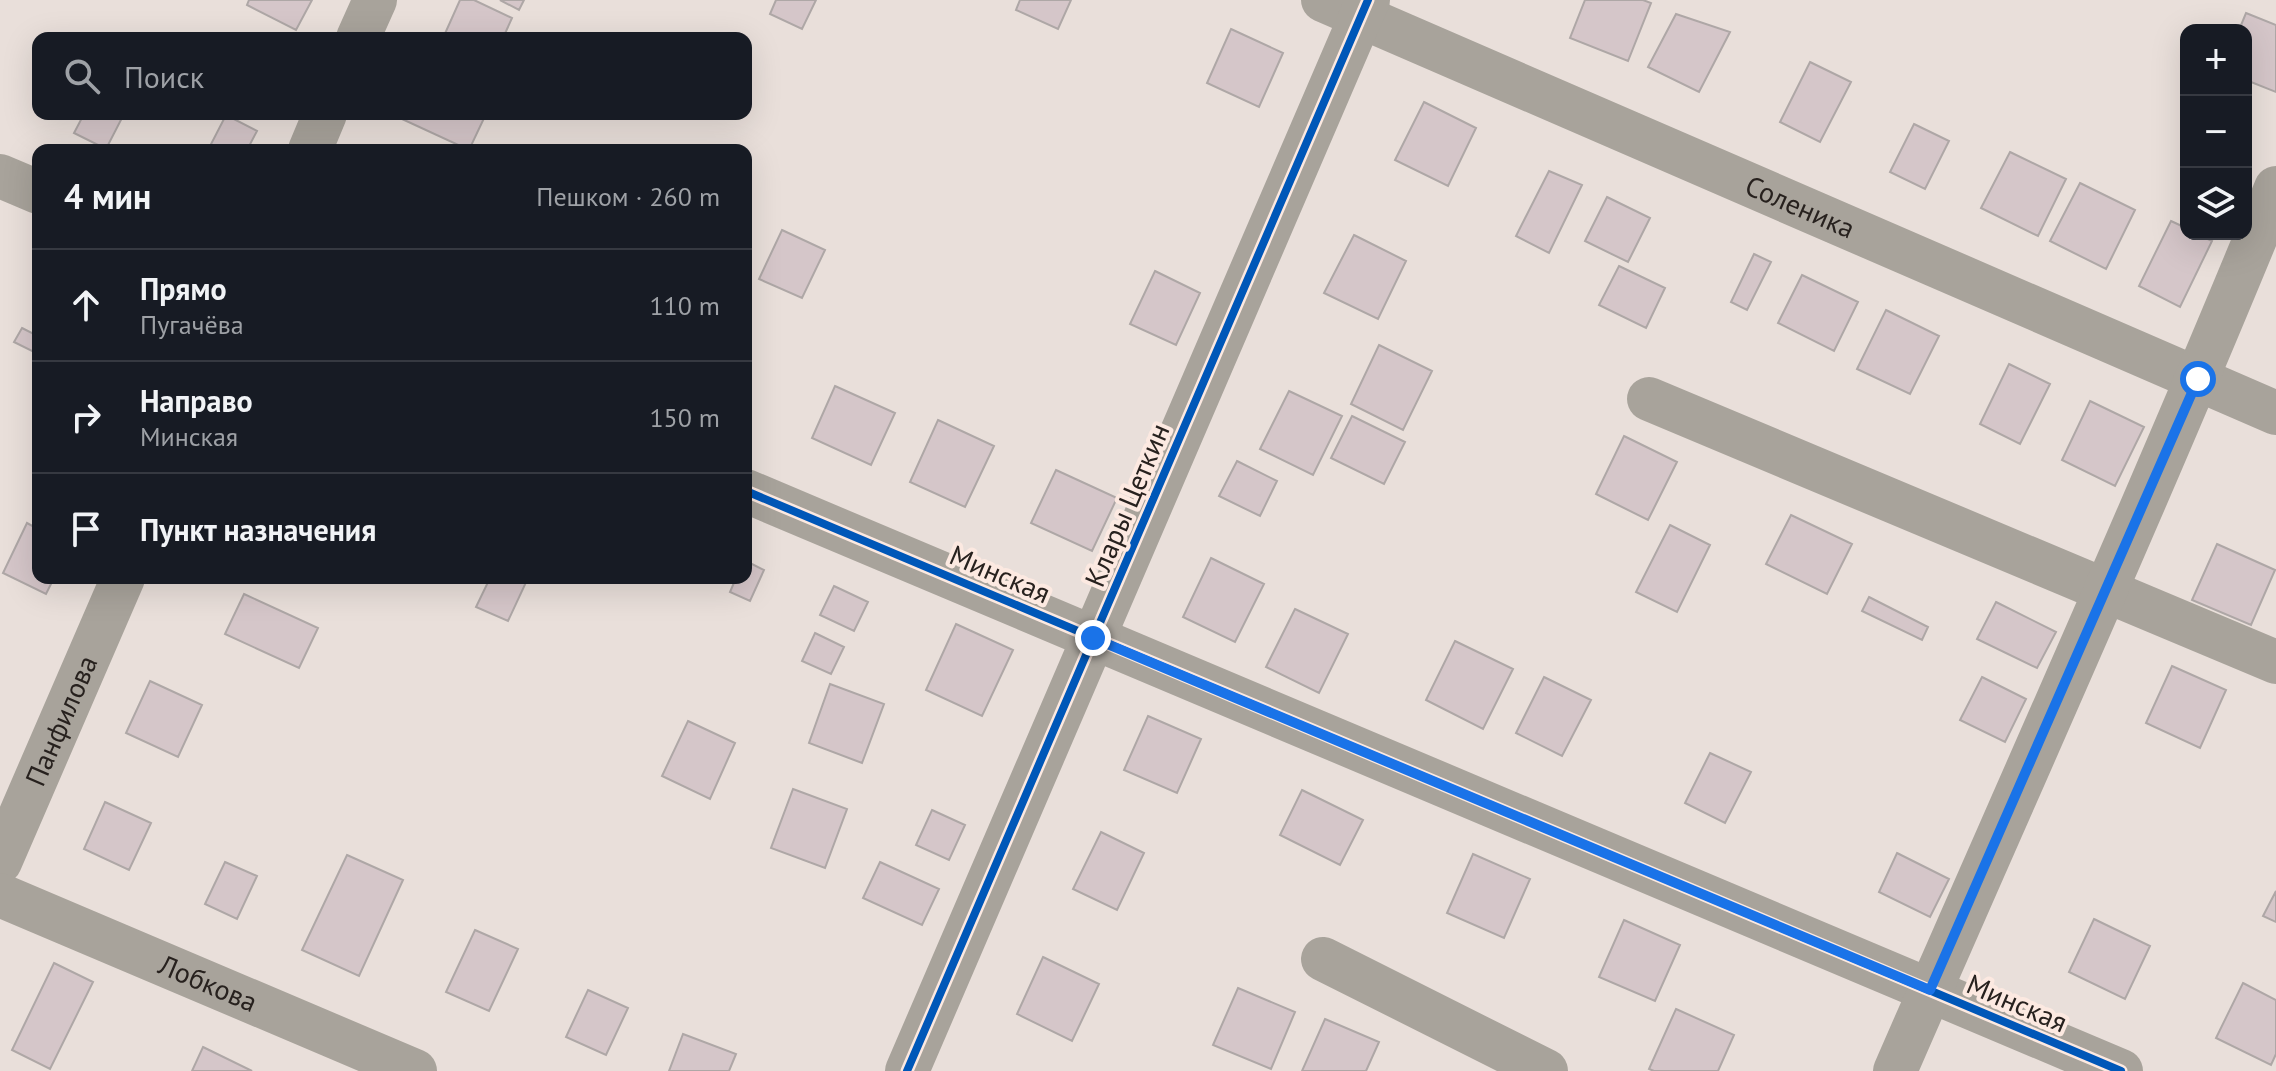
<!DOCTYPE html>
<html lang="ru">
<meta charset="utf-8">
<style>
body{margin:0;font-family:"PT Sans",sans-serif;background:#242831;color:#f1f3f6}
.controls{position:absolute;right:24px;top:24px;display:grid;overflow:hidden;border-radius:16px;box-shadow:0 8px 32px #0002}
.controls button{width:72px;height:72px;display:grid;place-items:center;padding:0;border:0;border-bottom:2px solid #363941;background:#171b24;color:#f1f3f6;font:40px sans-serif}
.stop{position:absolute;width:24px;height:24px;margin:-18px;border:6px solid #1a73e8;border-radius:50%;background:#fff}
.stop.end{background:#1a73e8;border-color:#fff;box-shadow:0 2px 8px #0008}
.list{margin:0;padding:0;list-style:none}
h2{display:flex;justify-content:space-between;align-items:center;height:104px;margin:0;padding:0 32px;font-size:34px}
h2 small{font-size:26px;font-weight:400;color:#9ea1a6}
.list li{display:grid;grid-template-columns:52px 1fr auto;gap:24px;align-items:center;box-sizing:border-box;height:112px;padding:0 32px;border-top:2px solid #363941}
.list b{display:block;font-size:30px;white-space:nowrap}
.list p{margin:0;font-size:26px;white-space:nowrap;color:#9ea1a6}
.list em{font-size:26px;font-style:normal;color:#9ea1a6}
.icon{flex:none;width:44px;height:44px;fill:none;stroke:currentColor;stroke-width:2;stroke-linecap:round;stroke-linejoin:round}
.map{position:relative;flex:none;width:2276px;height:1071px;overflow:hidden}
.search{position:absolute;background:#171b24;box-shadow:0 8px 32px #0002;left:32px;top:32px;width:720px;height:88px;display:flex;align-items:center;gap:20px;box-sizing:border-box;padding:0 28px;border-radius:16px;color:#9ea1a6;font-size:30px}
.panel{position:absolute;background:#171b24;box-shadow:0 8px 32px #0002;left:32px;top:144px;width:720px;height:440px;border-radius:16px}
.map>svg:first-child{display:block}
.building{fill:#d5c6c9;stroke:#aea7a6;stroke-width:2}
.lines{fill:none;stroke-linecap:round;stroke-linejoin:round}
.minor{stroke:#a8a39b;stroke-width:44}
.cycleway-casing{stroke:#fce9e1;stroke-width:13}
.cycleway{stroke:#0057b8;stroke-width:8}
.route{stroke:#1a73e8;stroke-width:10}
.labels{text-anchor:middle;stroke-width:8;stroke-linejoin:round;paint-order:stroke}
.street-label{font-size:28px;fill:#27211e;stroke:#fce9e1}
</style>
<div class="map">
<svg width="2276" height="1071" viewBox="0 0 2276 1071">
<rect width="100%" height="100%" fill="#e9dfda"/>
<path class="building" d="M 249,0 L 312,0 L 296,30 L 247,5 Z
M 460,0 L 474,0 L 512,18 L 503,38 L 443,38 Z
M 500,0 L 524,0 L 519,10 Z
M 776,0 L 816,0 L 802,29 L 770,14 Z
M 1020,0 L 1071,0 L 1058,29 L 1016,10 Z
M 1585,0 L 1643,0 L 1651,3 L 1628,61 L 1570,38 Z
M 2246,13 L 2276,25 L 2276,92 L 2246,80 L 2246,30 L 2239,30 Z
M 1676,14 L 1730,32 L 1699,92 L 1648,67 Z
M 1231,29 L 1283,53 L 1259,107 L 1207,83 Z
M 1810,62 L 1851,82 L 1820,142 L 1780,122 Z
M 1424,102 L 1476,128 L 1448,186 L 1395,160 Z
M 84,114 L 124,114 L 106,149 L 74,133 Z
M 405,114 L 486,114 L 469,150 L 402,119 Z
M 226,115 L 257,131 L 247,150 L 208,150 Z
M 1914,124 L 1949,141 L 1925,189 L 1890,172 Z
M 2010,152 L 2066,179 L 2038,236 L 1981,208 Z
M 1549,171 L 1582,185 L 1549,253 L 1516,236 Z
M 2080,183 L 2135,210 L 2106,269 L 2050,241 Z
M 1607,197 L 1650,218 L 1628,262 L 1585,241 Z
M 2171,221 L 2186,228 L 2186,234 L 2197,234 L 2212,241 L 2180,307 L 2139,286 Z
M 782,230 L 825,250 L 802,298 L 759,279 Z
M 1354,235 L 1406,261 L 1378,319 L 1324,293 Z
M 1754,254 L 1771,262 L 1747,310 L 1731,302 Z
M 1619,266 L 1665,288 L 1646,328 L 1599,305 Z
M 1155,271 L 1200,293 L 1176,345 L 1130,324 Z
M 1802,275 L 1858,302 L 1834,351 L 1778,323 Z
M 1886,310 L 1939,336 L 1910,394 L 1857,369 Z
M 22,328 L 38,336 L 38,354 L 14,342 Z
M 1379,345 L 1432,371 L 1403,430 L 1351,404 Z
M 2009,364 L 2050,384 L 2020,444 L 1980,424 Z
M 835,386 L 895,413 L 871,465 L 812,438 Z
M 1289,391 L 1342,416 L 1313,475 L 1260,449 Z
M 2090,401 L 2144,427 L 2115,486 L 2062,460 Z
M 1352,416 L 1405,442 L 1384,484 L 1331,458 Z
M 938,420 L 994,446 L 965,507 L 910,482 Z
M 1624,436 L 1677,462 L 1648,520 L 1596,494 Z
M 1237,461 L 1277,481 L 1260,516 L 1219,496 Z
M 1056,470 L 1117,498 L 1092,551 L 1031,523 Z
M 1791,515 L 1852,544 L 1827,594 L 1766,564 Z
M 27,523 L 38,529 L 38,578 L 54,578 L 46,594 L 3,573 Z
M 1670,525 L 1710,545 L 1677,612 L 1636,592 Z
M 2217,544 L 2275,570 L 2251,625 L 2192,600 Z
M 1211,558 L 1264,584 L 1235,642 L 1183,617 Z
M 746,561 L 764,570 L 750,601 L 730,592 L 736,578 L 746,578 Z
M 490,578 L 528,578 L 508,621 L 476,607 Z
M 834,586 L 868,602 L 854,631 L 820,615 Z
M 244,594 L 318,628 L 299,668 L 225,634 Z
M 1869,597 L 1928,627 L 1922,640 L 1862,611 Z
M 1996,602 L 2056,632 L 2037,668 L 1977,639 Z
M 1295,609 L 1348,634 L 1319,693 L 1266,667 Z
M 956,624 L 1013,650 L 982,716 L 926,690 Z
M 815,633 L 844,647 L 831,674 L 802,661 Z
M 1455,641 L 1513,669 L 1483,729 L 1426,700 Z
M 2172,666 L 2226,690 L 2200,748 L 2146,723 Z
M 1544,677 L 1591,700 L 1562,756 L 1516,733 Z
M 1982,677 L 2026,699 L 2005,742 L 1960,720 Z
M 150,681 L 202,705 L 178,757 L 126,733 Z
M 830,684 L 884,704 L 862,763 L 809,743 Z
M 1148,716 L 1201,739 L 1177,793 L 1124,770 Z
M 688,721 L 735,743 L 710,799 L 662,776 Z
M 1710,753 L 1751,772 L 1725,823 L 1685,803 Z
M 793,789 L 847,809 L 825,868 L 771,848 Z
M 1302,790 L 1363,820 L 1340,865 L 1280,835 Z
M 105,802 L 151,823 L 129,870 L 84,849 Z
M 932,810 L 965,825 L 949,860 L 916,845 Z
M 1101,832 L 1144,853 L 1117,910 L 1073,889 Z
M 1897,853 L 1949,879 L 1930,917 L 1879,892 Z
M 1473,854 L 1530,879 L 1504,938 L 1447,913 Z
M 347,855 L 403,880 L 359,976 L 302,950 Z
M 225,862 L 257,876 L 237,919 L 205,904 Z
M 880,862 L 939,889 L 922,925 L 863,898 Z
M 2276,891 L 2276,922 L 2263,916 Z
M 2094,919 L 2150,946 L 2125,999 L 2069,972 Z
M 1624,920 L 1680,945 L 1655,1001 L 1599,977 Z
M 475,930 L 518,949 L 489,1011 L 446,992 Z
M 1043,957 L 1099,984 L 1072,1041 L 1017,1014 Z
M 54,963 L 93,982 L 50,1069 L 12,1050 Z
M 2243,983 L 2276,1000 L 2276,1054 L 2271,1065 L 2216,1038 Z
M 1238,988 L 1295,1012 L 1271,1069 L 1213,1045 Z
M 588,990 L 628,1008 L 606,1055 L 566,1037 Z
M 1676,1009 L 1734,1035 L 1718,1071 L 1654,1071 L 1649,1069 Z
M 1325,1019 L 1379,1042 L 1366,1071 L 1302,1071 Z
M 683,1034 L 736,1054 L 729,1071 L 669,1071 Z
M 203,1047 L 252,1071 L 192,1071 Z"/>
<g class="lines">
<g class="minor">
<path id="s1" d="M 1323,0 L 2276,413"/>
<path d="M 358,38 L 375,0"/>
<path d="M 310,150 L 325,114"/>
<path d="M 0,176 L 38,192"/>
<path d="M 1649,399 L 2276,662"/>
<path d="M 746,491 L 2121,1071"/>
<path id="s2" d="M 0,862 L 123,578"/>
<path id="s3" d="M 0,895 L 415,1071"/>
<path d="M 1323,959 L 1546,1071"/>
<path d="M 907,1071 L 1368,0"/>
<path d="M 1895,1071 C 2023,777 2155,485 2276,188"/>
</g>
<g class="cycleway-casing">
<path id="cycleway" d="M 746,491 L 2121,1071
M 907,1071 L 1368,0"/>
</g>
<use href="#cycleway" class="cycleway"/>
</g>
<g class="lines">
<path class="route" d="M 1093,638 L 1930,990 L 2198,379"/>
</g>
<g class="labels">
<g class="street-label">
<text dy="10" stroke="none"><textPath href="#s1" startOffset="520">Соленика</textPath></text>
<text transform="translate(1127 505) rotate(-67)" y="10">Клары Цеткин</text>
<text transform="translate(1000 574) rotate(23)" y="10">Минская</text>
<text dy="10" stroke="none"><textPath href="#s2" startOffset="154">Панфилова</textPath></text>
<text dy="10" stroke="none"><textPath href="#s3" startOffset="226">Лобкова</textPath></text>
<text transform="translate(2017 1003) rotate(23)" y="10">Минская</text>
</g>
</g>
</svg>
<div class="controls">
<button>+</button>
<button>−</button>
<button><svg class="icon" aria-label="layers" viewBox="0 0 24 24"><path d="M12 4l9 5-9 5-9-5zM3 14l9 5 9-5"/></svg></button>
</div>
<div class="stop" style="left:2198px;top:379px"></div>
<div class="stop end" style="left:1093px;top:638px"></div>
<div class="search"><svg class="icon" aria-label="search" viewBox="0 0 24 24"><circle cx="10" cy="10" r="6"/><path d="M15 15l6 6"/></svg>Поиск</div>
<section class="panel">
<h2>4 мин<small>Пешком · 260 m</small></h2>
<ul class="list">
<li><svg class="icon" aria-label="ahead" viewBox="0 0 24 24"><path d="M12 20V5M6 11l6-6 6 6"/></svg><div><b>Прямо</b><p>Пугачёва</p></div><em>110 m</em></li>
<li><svg class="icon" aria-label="right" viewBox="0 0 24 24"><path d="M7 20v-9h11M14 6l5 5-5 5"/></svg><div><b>Направо</b><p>Минская</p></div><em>150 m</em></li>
<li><svg class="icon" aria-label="arrive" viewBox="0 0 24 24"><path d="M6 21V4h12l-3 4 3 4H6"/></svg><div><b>Пункт назначения</b></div></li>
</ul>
</section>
</div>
